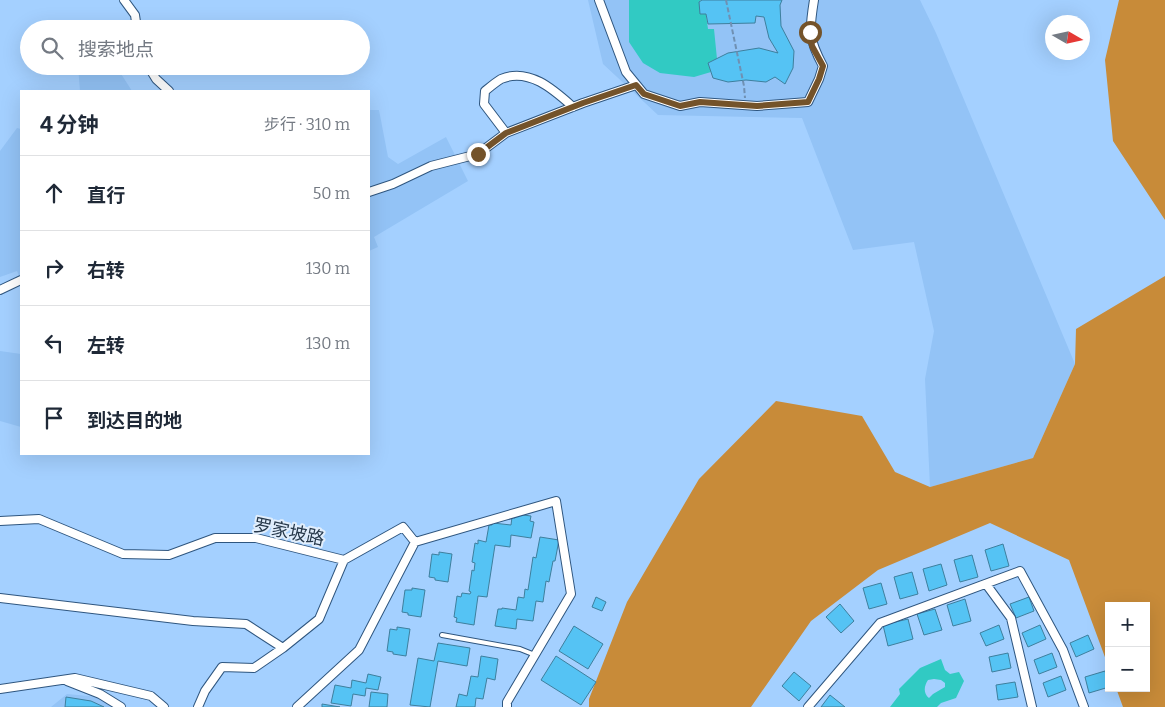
<!DOCTYPE html>
<html lang="zh">
<meta charset="utf-8">
<style>
body{margin:0;font-family:Bitter,"Noto Sans SC",serif;background:#f2f2f3;color:#1f2937}
.controls{position:absolute;right:15px;bottom:15px;display:grid;overflow:hidden;border-radius:0px;box-shadow:0 5px 20px #0002}
.controls button{width:45px;height:45px;display:grid;place-items:center;padding:0;border:0;border-bottom:1px solid #e0e1e3;background:#fff;color:#1f2937;font:25px sans-serif}
.compass{position:absolute;left:1045px;top:15px;width:45px;height:45px;border-radius:50%;background:#fff;box-shadow:0 5px 20px #0002;rotate:99deg}
.stop{position:absolute;width:15px;height:15px;margin:-11px;border:4px solid #74532a;border-radius:50%;background:#fff}
.stop.end{background:#74532a;border-color:#fff;box-shadow:0 1px 5px #0008}
.list{margin:0;padding:0;list-style:none}
h2{display:flex;justify-content:space-between;align-items:center;height:65px;margin:0;padding:0 20px;font-size:21px}
h2 small{font-size:16px;font-weight:400;color:#747a83}
.list li{display:grid;grid-template-columns:32px 1fr auto;gap:15px;align-items:center;box-sizing:border-box;height:75px;padding:0 20px;border-top:1px solid #e0e1e3}
.list b{display:block;font-size:19px;white-space:nowrap}
.list em{font-size:16px;font-style:normal;color:#747a83}
.icon{flex:none;width:28px;height:28px;fill:none;stroke:currentColor;stroke-width:2;stroke-linecap:round;stroke-linejoin:round}
.map{position:relative;flex:none;width:1165px;height:707px;overflow:hidden}
.search{position:absolute;background:#fff;box-shadow:0 5px 20px #0002;left:20px;top:20px;width:350px;height:55px;display:flex;align-items:center;gap:12px;box-sizing:border-box;padding:0 18px;border-radius:28px;color:#747a83;font-size:19px}
.panel{position:absolute;background:#fff;box-shadow:0 5px 20px #0002;left:20px;top:90px;width:350px;height:365px;border-radius:0px}
.map>svg:first-child{display:block}
.built{fill:#93c3f6}
.forest{fill:#c88b39}
.water{fill:#31cac3;fill-rule:evenodd}
.building{fill:#55c3f4;stroke:#3e7f9d}
.lines{fill:none;stroke-linecap:round;stroke-linejoin:round}
.service-casing{stroke:#2f567f;stroke-width:6}
.minor-casing{stroke:#2f567f;stroke-width:10}
.path{stroke:#6f90b3;stroke-width:2;stroke-dasharray:5 2.5;stroke-linecap:butt}
.service{stroke:#fff;stroke-width:4}
.minor{stroke:#fff;stroke-width:8}
.route{stroke:#74532a;stroke-width:6}
.labels{text-anchor:middle;stroke-width:4;stroke-linejoin:round;paint-order:stroke}
.street-label{font-size:18px;fill:#27394b;stroke:#e1eefc}
</style>
<div class="map">
<svg width="1165" height="707" viewBox="0 0 1165 707">
<rect width="100%" height="100%" fill="#a4d0ff"/>
<path class="built" d="M 588,0 L 920,0 L 936,33 L 1075,364 L 1033,458 L 930,487 L 925,379 L 934,331 L 914,242 L 853,250 L 802,118 L 658,115 L 603,64 Z
M 78,66 L 116,66 L 132,91 L 80,91 Z
M 369,110 L 379,110 L 388,157 L 398,164 L 446,137 L 468,181 L 374,237 L 378,247 L 369,251 Z
M 17,128 L 21,129 L 21,280 L 17,271 L 0,277 L 0,151 Z
M 0,351 L 21,354 L 21,427 L 0,421 Z
M 67,694 L 99,697 L 114,707 L 51,707 Z"/>
<path class="forest" d="M 1119,0 L 1165,0 L 1165,220 L 1113,141 L 1105,60 Z
M 1165,276 L 1165,707 L 1123,707 L 1116,688 L 1146,688 L 1146,606 L 1109,606 L 1109,668 L 1069,560 L 990,523 L 878,570 L 811,621 L 751,707 L 589,707 L 589,699 L 627,602 L 699,479 L 776,401 L 862,416 L 895,472 L 930,487 L 1033,458 L 1075,364 L 1076,329 Z"/>
<path class="water" d="M 629,0 L 701,0 L 699,2 L 706,14 L 708,29 L 714,29 L 717,59 L 709,63 L 711,72 L 694,77 L 660,73 L 643,63 L 629,42 Z
M 941,659 L 945,670 L 950,674 L 959,672 L 964,681 L 956,698 L 941,703 L 937,707 L 890,707 L 900,694 L 899,689 L 920,668 ZM 934,679 L 941,680 L 945,683 L 945,687 L 933,694 L 929,698 C 923,693 924,686 928,680 Z"/>
<path class="building" d="M 702,0 L 782,0 L 780,5 L 781,26 L 794,51 L 793,68 L 785,84 L 775,77 L 766,82 L 746,80 L 728,82 L 713,78 L 708,63 L 728,53 L 759,48 L 778,53 L 769,38 L 764,17 L 756,16 L 755,23 L 708,24 L 706,14 L 700,14 L 699,2 Z
M 516,514 L 531,516 L 530,521 L 534,522 L 531,538 L 511,535 L 510,547 L 495,545 L 487,597 L 478,596 L 474,625 L 456,622 L 457,618 L 454,617 L 457,596 L 461,597 L 462,593 L 470,594 L 471,592 L 469,591 L 472,570 L 474,571 L 475,563 L 472,562 L 475,543 L 478,544 L 478,540 L 486,542 L 489,525 L 492,525 L 493,523 L 511,525 L 512,517 L 515,518 Z
M 540,537 L 559,540 L 555,561 L 553,561 L 549,582 L 546,581 L 543,602 L 536,601 L 533,621 L 517,619 L 516,629 L 495,626 L 498,609 L 502,609 L 502,608 L 516,610 L 518,597 L 524,598 L 525,589 L 528,590 L 533,557 L 536,558 Z
M 1003,544 L 1009,566 L 991,571 L 985,550 Z
M 439,552 L 452,554 L 448,582 L 435,580 L 435,578 L 429,577 L 432,554 L 439,555 Z
M 972,555 L 978,577 L 960,582 L 954,560 Z
M 941,564 L 947,585 L 929,591 L 923,569 Z
M 912,572 L 918,594 L 900,599 L 894,577 Z
M 881,583 L 887,604 L 869,609 L 863,588 Z
M 412,588 L 425,590 L 421,617 L 408,615 L 408,613 L 402,612 L 405,590 L 412,590 Z
M 596,597 L 606,602 L 602,611 L 592,607 Z
M 1029,597 L 1034,611 L 1016,618 L 1010,604 Z
M 965,599 L 971,621 L 953,626 L 947,605 Z
M 840,604 L 854,621 L 841,633 L 826,617 Z
M 935,609 L 942,630 L 924,635 L 917,614 Z
M 908,619 L 913,639 L 888,646 L 883,625 Z
M 999,625 L 1004,639 L 986,646 L 980,633 Z
M 1040,625 L 1046,639 L 1028,647 L 1022,633 Z
M 574,626 L 603,644 L 588,669 L 559,651 Z
M 397,627 L 410,629 L 406,656 L 393,654 L 393,652 L 387,651 L 390,629 L 397,630 Z
M 1088,635 L 1094,649 L 1076,657 L 1070,643 Z
M 438,643 L 470,648 L 467,666 L 438,661 L 430,707 L 410,705 L 418,658 L 434,661 Z
M 1008,653 L 1011,668 L 992,672 L 989,657 Z
M 1052,653 L 1057,667 L 1039,674 L 1034,660 Z
M 481,656 L 498,659 L 495,680 L 487,678 L 483,699 L 476,698 L 475,707 L 456,707 L 459,694 L 467,696 L 471,676 L 478,677 Z
M 556,656 L 596,682 L 581,705 L 541,680 Z
M 1105,671 L 1109,687 L 1089,693 L 1085,677 Z
M 794,672 L 811,686 L 799,701 L 782,686 Z
M 368,674 L 381,677 L 378,690 L 366,688 L 365,696 L 353,694 L 351,706 L 331,703 L 335,685 L 351,688 L 352,680 L 366,683 Z
M 1061,676 L 1066,690 L 1048,697 L 1043,683 Z
M 1015,682 L 1018,697 L 998,700 L 996,685 Z
M 371,692 L 388,694 L 387,707 L 369,707 Z
M 830,695 L 845,707 L 821,707 Z
M 66,697 L 91,701 L 104,707 L 65,707 Z
M 322,704 L 340,707 L 322,707 Z"/>
<g class="lines">
<g class="service-casing">
<path id="service" d="M 442,635 L 520,649 L 535,655"/>
</g>
<g class="minor-casing">
<path id="minor" d="M 124,0 L 135,15 L 137,29
M 599,0 L 626,72 L 644,94 L 680,106 L 700,102 L 757,106 L 808,102 L 819,79 L 823,66 C 808,38 809,31 814,0
M 148,66 L 156,79 L 169,91
M 506,133 L 484,104 L 485,91 C 490,87 496,82 501,79 C 529,67 554,90 573,107
M 369,192 L 393,184 L 431,166 L 478,154 L 506,133 L 583,103 L 636,85
M 0,290 L 21,280
M 0,521 L 39,519 L 123,554 L 169,555 L 215,538 L 256,538 L 344,560 L 403,527 L 415,542
M 986,584 L 1011,618 L 1032,707
M 0,598 L 193,621 L 246,624 L 283,648 L 254,668 L 222,667 L 205,691 L 198,707
M 283,648 L 319,619 L 344,560
M 67,681 L 100,694 L 121,707
M 0,689 L 75,678 L 151,696 L 164,707
M 297,707 L 359,650 L 415,542 L 556,501 L 571,594 L 507,702 L 507,707
M 808,707 L 880,623 L 1020,571 L 1063,650 L 1084,707"/>
</g>
<path class="path" d="M 726,0 L 744,86 L 745,98"/>
<use href="#service" class="service"/>
<use href="#minor" class="minor"/>
</g>
<g class="lines">
<path class="route" d="M 478,154 L 506,133 L 583,103 L 636,85 L 644,94 L 680,106 L 700,102 L 757,106 L 808,102 L 819,79 L 823,66 L 812,46 L 810,32"/>
</g>
<g class="labels">
<g class="street-label">
<text transform="translate(289 532) rotate(12)" y="6">罗家坡路</text>
</g>
</g>
</svg>
<div class="controls">
<button>+</button>
<button>−</button>
</div>
<svg class="compass" viewBox="-18 -18 36 36"><path d="M0-13l5 13h-10z" fill="#e53935"/><path d="M0 13l5-13h-10z" fill="#747a83"/></svg>
<div class="stop" style="left:810px;top:32px"></div>
<div class="stop end" style="left:478px;top:154px"></div>
<div class="search"><svg class="icon" aria-label="search" viewBox="0 0 24 24"><circle cx="10" cy="10" r="6"/><path d="M15 15l6 6"/></svg>搜索地点</div>
<section class="panel">
<h2>4 分钟<small>步行 · 310 m</small></h2>
<ul class="list">
<li><svg class="icon" aria-label="ahead" viewBox="0 0 24 24"><path d="M12 20V5M6 11l6-6 6 6"/></svg><div><b>直行</b></div><em>50 m</em></li>
<li><svg class="icon" aria-label="right" viewBox="0 0 24 24"><path d="M7 20v-9h11M14 6l5 5-5 5"/></svg><div><b>右转</b></div><em>130 m</em></li>
<li><svg class="icon" aria-label="left" viewBox="0 0 24 24"><path d="M17 20v-9H6M10 6l-5 5 5 5"/></svg><div><b>左转</b></div><em>130 m</em></li>
<li><svg class="icon" aria-label="arrive" viewBox="0 0 24 24"><path d="M6 21V4h12l-3 4 3 4H6"/></svg><div><b>到达目的地</b></div></li>
</ul>
</section>
</div>
